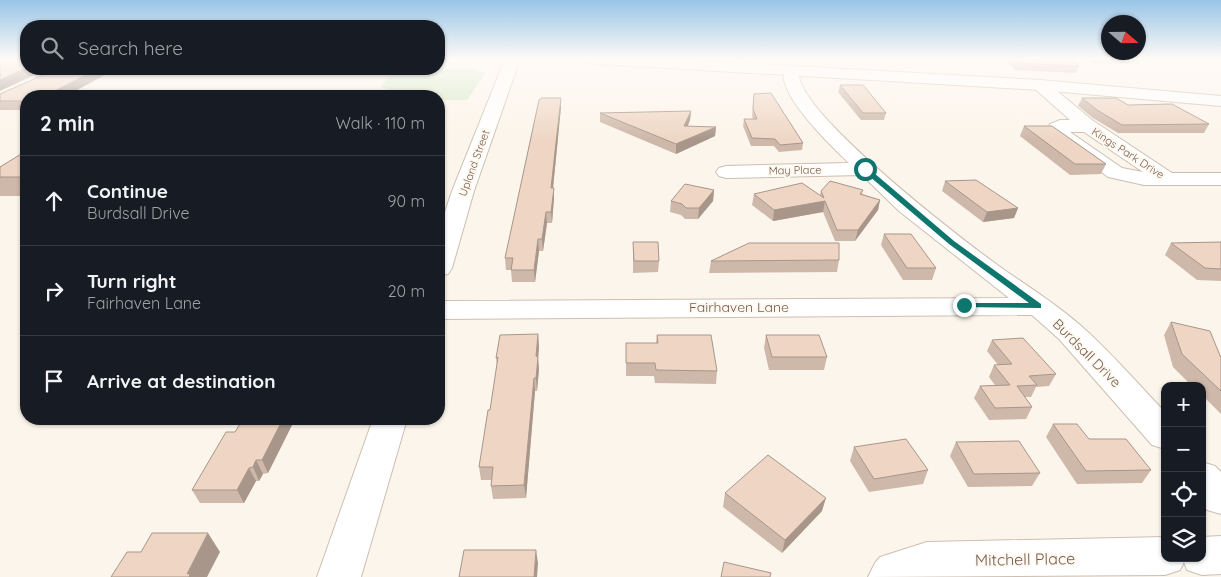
<!DOCTYPE html>
<meta charset="utf-8">
<style>
body{margin:0;font-family:Quicksand,sans-serif;background:#242831;color:#f1f3f6}
.controls{position:absolute;right:15px;bottom:15px;display:grid;overflow:hidden;border-radius:10px;box-shadow:0 1px 4px #0004}
.controls button{width:45px;height:45px;display:grid;place-items:center;padding:0;border:0;border-bottom:1px solid #363941;background:#171b24;color:#f1f3f6;font:25px sans-serif}
.compass{position:absolute;left:1101px;top:15px;width:45px;height:45px;border-radius:50%;background:#171b24;box-shadow:0 1px 4px #0004;rotate:110deg}
.stop{position:absolute;width:15px;height:15px;margin:-11px;border:4px solid #0f766e;border-radius:50%;background:#fff}
.stop.end{background:#0f766e;border-color:#fff;box-shadow:0 1px 5px #0008}
.list{margin:0;padding:0;list-style:none}
h2{display:flex;justify-content:space-between;align-items:center;height:65px;margin:0;padding:0 20px;font-size:21px}
h2 small{font-size:16px;font-weight:400;color:#9ea1a6}
.list li{display:grid;grid-template-columns:32px 1fr auto;gap:15px;align-items:center;box-sizing:border-box;height:90px;padding:0 20px;border-top:1px solid #363941}
.list b{display:block;font-size:19px;white-space:nowrap}
.list p{margin:0;font-size:16px;white-space:nowrap;color:#9ea1a6}
.list em{font-size:16px;font-style:normal;color:#9ea1a6}
.icon{flex:none;width:28px;height:28px;fill:none;stroke:currentColor;stroke-width:2;stroke-linecap:round;stroke-linejoin:round}
.map{position:relative;flex:none;width:1221px;height:577px;overflow:hidden}
.search{position:absolute;background:#171b24;box-shadow:0 1px 4px #0004;left:20px;top:20px;width:425px;height:55px;display:flex;align-items:center;gap:12px;box-sizing:border-box;padding:0 18px;border-radius:20px;color:#9ea1a6;font-size:19px}
.panel{position:absolute;background:#171b24;box-shadow:0 1px 4px #0004;left:20px;top:90px;width:425px;height:335px;border-radius:20px}
.map>svg:first-child{display:block}
.green{fill:#d5e9c9}
.lines{fill:none;stroke-linecap:round;stroke-linejoin:round}
.street-casing{stroke:#cdbeb1;stroke-width:2}
.secondary-casing{stroke:#d0beae;stroke-width:2}
.street{fill:#fff;fill-rule:evenodd}
.secondary{fill:#fff;fill-rule:evenodd}
.wall{fill:#ceb8a9}
.shaded-wall{fill:#a79689}
.building{fill:#efd6c4;stroke:#a79689}
.route{fill:#0f766e}
.labels{text-anchor:middle;stroke-width:4;stroke-linejoin:round;paint-order:stroke}
.far-street-label{font-size:11px;fill:#765d4f;stroke:#fef9f1}
.street-label{font-size:14px;fill:#765d4f;stroke:#fef9f1}
.near-street-label{font-size:16px;fill:#765d4f;stroke:#fef9f1}
</style>
<div class="map">
<svg width="1221" height="577" viewBox="0 0 1221 577">
<rect width="100%" height="100%" fill="#fcf5eb"/>
<path class="green" d="M 439,68 L 474,69 L 485,73 L 467,100 L 439,100 L 439,96 L 404,96 L 381,87 L 394,69 Z"/>
<g class="lines">
<g class="street-casing">
<path id="street" d="M 505,59 L 520,59 L 474,191 L 452,268 L 448,274 L 439,276 L 439,230 L 452,191 Z
M 754,59 L 777,59 C 772,65 749,74 742,72 L 739,69 L 747,62 Z
M 791,66 L 796,68 L 799,71 C 792,110 968,244 1003,269 C 1029,287 1056,304 1080,325 C 1110,351 1137,383 1165,412 L 1165,449 L 1152,445 L 1059,339 L 1032,315 L 439,319 L 439,301 L 1009,298 L 899,211 L 862,175 L 726,178 L 719,176 L 716,172 L 719,168 L 726,166 L 849,163 C 834,149 771,89 786,68 Z
M 1040,80 L 1046,82 L 1092,120 L 1172,173 L 1221,173 L 1221,185 L 1144,185 L 1108,177 L 1050,135 L 1048,131 L 1050,124 L 1060,120 L 1070,120 L 1034,88 L 1032,85 L 1034,82 ZM 1070,132 L 1084,132 L 1143,172 L 1122,168 Z
M 373,419 L 407,419 L 361,577 L 317,577 Z
M 1202,462 L 1215,466 L 1221,472 L 1221,514 L 1207,510 L 1202,504 Z
M 1221,536 L 1221,574 L 1202,575 L 1187,570 L 1184,562 L 1180,570 L 1165,575 L 868,577 L 875,563 L 880,557 L 927,542 L 1165,537 L 1165,558 L 1202,558 L 1202,537 Z"/>
</g>
<g class="secondary-casing">
<path id="secondary" d="M 576,59 L 669,59 L 1040,80 L 1221,96 L 1221,106 L 1040,90 L 583,63 Z"/>
</g>
<use href="#street" class="street"/>
<use href="#secondary" class="secondary"/>
</g>
<path class="wall" d="M 1005,59 L 1071,59 L 1079,66 L 1076,73 L 1015,70 Z
M 1093,59 L 1141,59 L 1139,64 L 1093,63 Z
M 840,85 L 886,113 L 884,120 L 861,120 L 838,92 Z
M 0,94 L 26,96 L 26,110 L 0,110 Z
M 754,94 L 803,143 L 802,150 L 779,152 L 774,146 L 751,146 L 743,126 L 744,119 L 753,119 L 752,116 Z
M 1082,98 L 1128,105 L 1209,124 L 1204,133 L 1118,133 L 1093,118 L 1078,106 Z
M 561,107 L 553,188 L 554,198 L 552,223 L 547,223 L 543,251 L 539,251 L 535,282 L 512,282 L 511,270 L 506,270 L 505,258 Z
M 691,111 L 690,120 L 687,126 L 716,127 L 715,136 L 676,154 L 600,122 L 600,113 Z
M 1024,126 L 1106,164 L 1101,174 L 1070,175 L 1020,136 Z
M 26,151 L 26,196 L 0,196 L 0,167 Z
M 945,181 L 1018,208 L 1014,218 L 983,222 L 942,191 Z
M 714,190 L 713,201 L 698,219 L 685,219 L 681,215 L 670,212 L 671,201 Z
M 863,190 L 862,194 L 880,200 L 878,210 L 855,241 L 835,241 L 823,212 L 773,221 L 752,205 L 754,194 L 820,195 L 821,191 Z
M 884,234 L 936,268 L 932,280 L 903,280 L 881,245 Z
M 633,242 L 659,261 L 658,272 L 633,273 Z
M 1221,242 L 1221,281 L 1197,280 L 1165,255 L 1171,243 Z
M 839,260 L 837,272 L 709,273 L 711,261 Z
M 1171,322 L 1221,358 L 1221,414 L 1202,395 L 1202,386 L 1192,386 L 1173,367 L 1164,335 Z
M 538,334 L 539,347 L 538,359 L 539,369 L 537,391 L 535,391 L 526,498 L 493,499 L 491,486 L 491,480 L 481,480 L 479,467 L 490,410 L 497,366 L 496,358 Z
M 657,335 L 717,371 L 716,384 L 655,383 L 654,376 L 626,376 L 626,343 L 656,343 Z
M 766,335 L 827,357 L 824,370 L 769,370 L 764,348 Z
M 992,340 L 1056,374 L 1049,386 L 1036,387 L 1031,397 L 1025,397 L 1032,407 L 1026,419 L 989,420 L 974,398 L 980,386 L 995,385 L 989,377 L 994,365 L 998,365 L 987,351 Z
M 243,419 L 302,419 L 299,425 L 292,425 L 268,473 L 263,474 L 259,481 L 256,481 L 244,503 L 200,503 L 192,490 L 235,432 Z
M 1053,424 L 1089,439 L 1151,470 L 1142,483 L 1077,484 L 1046,437 Z
M 956,442 L 1040,473 L 1032,486 L 968,487 L 950,456 Z
M 854,447 L 928,470 L 923,484 L 869,492 L 850,461 Z
M 725,493 L 822,511 L 782,553 L 723,507 Z"/>
<path class="shaded-wall" d="M 26,68 L 47,69 L 0,91 L 0,80 Z
M 97,69 L 116,69 L 66,96 L 45,96 Z
M 561,98 L 561,107 L 552,198 L 551,188 Z
M 691,111 L 690,120 L 684,136 L 684,126 Z
M 716,127 L 715,136 L 676,154 L 676,144 Z
M 554,188 L 554,198 L 552,223 L 551,212 Z
M 714,190 L 713,201 L 698,219 L 699,208 Z
M 880,200 L 878,210 L 855,241 L 858,230 Z
M 825,201 L 823,212 L 773,221 L 774,210 Z
M 1018,208 L 1014,218 L 983,222 L 987,212 Z
M 546,212 L 547,223 L 543,251 L 542,239 Z
M 538,239 L 539,251 L 535,282 L 534,270 Z
M 538,334 L 539,347 L 538,359 L 539,369 L 537,391 L 536,378 L 536,356 Z
M 534,378 L 535,391 L 526,498 L 524,485 Z
M 283,419 L 290,419 L 292,425 L 268,473 L 262,460 Z
M 296,419 L 302,419 L 299,425 Z
M 256,460 L 263,474 L 259,481 L 253,467 Z
M 249,468 L 256,481 L 244,503 L 237,490 Z
M 826,498 L 822,511 L 782,553 L 785,540 Z
M 208,533 L 220,552 L 207,577 L 189,577 L 187,574 Z
M 536,550 L 538,563 L 537,577 L 534,577 Z"/>
<path class="building" d="M 0,59 L 26,59 L 26,68 L 0,80 Z
M 1014,59 L 1071,59 L 1079,66 L 1018,63 Z
M 57,69 L 97,69 L 45,96 L 26,96 L 26,101 L 0,101 L 0,94 Z
M 840,85 L 863,85 L 886,113 L 863,113 Z
M 771,93 L 803,143 L 780,145 L 775,139 L 752,138 L 744,119 L 757,119 L 753,109 L 754,94 Z
M 542,98 L 561,98 L 551,188 L 554,188 L 551,212 L 546,212 L 542,239 L 538,239 L 534,270 L 511,270 L 513,258 L 505,258 L 539,100 Z
M 1082,98 L 1116,98 L 1128,105 L 1172,104 L 1209,124 L 1122,125 L 1097,110 Z
M 691,111 L 684,126 L 716,127 L 676,144 L 600,113 Z
M 1024,126 L 1052,126 L 1106,164 L 1075,164 Z
M 26,151 L 26,177 L 0,177 L 0,167 Z
M 976,180 L 1018,208 L 987,212 L 945,181 Z
M 830,181 L 863,190 L 860,194 L 880,200 L 858,230 L 837,230 L 825,201 L 774,210 L 754,194 L 802,183 L 824,198 L 821,191 Z
M 685,184 L 714,190 L 699,208 L 686,208 L 682,204 L 671,201 Z
M 884,234 L 911,234 L 936,268 L 907,268 Z
M 633,242 L 658,242 L 659,261 L 634,261 Z
M 1221,242 L 1221,269 L 1205,268 L 1171,243 Z
M 749,243 L 839,243 L 839,260 L 711,261 Z
M 1171,322 L 1210,331 L 1221,358 L 1221,391 L 1182,354 Z
M 538,334 L 536,356 L 538,357 L 536,378 L 534,378 L 524,485 L 491,486 L 493,467 L 479,467 L 488,410 L 490,410 L 498,357 L 496,358 L 500,335 Z
M 657,335 L 711,335 L 717,371 L 656,370 L 655,363 L 626,363 L 626,343 L 658,343 Z
M 766,335 L 819,335 L 827,357 L 772,357 Z
M 1023,338 L 1056,374 L 1029,376 L 1037,385 L 1017,386 L 1032,407 L 995,408 L 980,386 L 1010,385 L 994,365 L 1012,364 L 992,340 Z
M 243,419 L 283,419 L 262,460 L 256,460 L 253,467 L 249,468 L 237,490 L 192,490 L 226,432 L 235,432 Z
M 1053,424 L 1077,424 L 1089,439 L 1126,439 L 1151,470 L 1086,471 Z
M 906,439 L 928,470 L 874,479 L 854,447 Z
M 1019,441 L 1040,473 L 974,474 L 956,442 Z
M 768,455 L 826,498 L 785,540 L 725,493 Z
M 152,533 L 208,533 L 187,574 L 190,573 L 189,577 L 111,577 L 127,552 L 141,552 Z
M 464,550 L 536,550 L 534,577 L 459,577 Z
M 724,562 L 771,573 L 770,577 L 721,577 Z"/>
<linearGradient id="sky" x2="0" y2="1"><stop stop-color="#98c5e7"/><stop offset="0.42" stop-color="#fefaf6"/><stop offset="1" stop-color="#fefaf6" stop-opacity="0"/></linearGradient>
<rect width="1221" height="140" fill="url(#sky)"/>
<path class="route" d="M 862,167 L 867,167 L 954,241 L 1041,304 L 1041,308 L 961,307 L 961,303 L 1029,303 L 949,244 L 862,170 Z"/>
<g class="labels">
<g class="far-street-label">
<text transform="translate(1128 153) rotate(33)" y="4">Kings Park Drive</text>
<text transform="translate(474 163) rotate(-70)" y="4">Upland Street</text>
<text transform="translate(795 170) rotate(-1)" y="4">May Place</text>
</g>
<g class="street-label">
<text x="739" y="312">Fairhaven Lane</text>
<text transform="translate(1087 353) rotate(45)" y="5">Burdsall Drive</text>
</g>
<g class="near-street-label">
<text transform="translate(1025 559) rotate(-1)" y="6">Mitchell Place</text>
</g>
</g>
</svg>
<div class="controls">
<button>+</button>
<button>−</button>
<button><svg class="icon" aria-label="locate" viewBox="0 0 24 24"><circle cx="12" cy="12" r="6"/><path d="M12 2v4M12 18v4M2 12h4M18 12h4"/></svg></button>
<button><svg class="icon" aria-label="layers" viewBox="0 0 24 24"><path d="M12 4l9 5-9 5-9-5zM3 14l9 5 9-5"/></svg></button>
</div>
<svg class="compass" viewBox="-18 -18 36 36"><path d="M0-13l5 13h-10z" fill="#e53935"/><path d="M0 13l5-13h-10z" fill="#9ea1a6"/></svg>
<div class="stop" style="left:865px;top:169px"></div>
<div class="stop end" style="left:964px;top:305px"></div>
<div class="search"><svg class="icon" aria-label="search" viewBox="0 0 24 24"><circle cx="10" cy="10" r="6"/><path d="M15 15l6 6"/></svg>Search here</div>
<section class="panel">
<h2>2 min<small>Walk · 110 m</small></h2>
<ul class="list">
<li><svg class="icon" aria-label="ahead" viewBox="0 0 24 24"><path d="M12 20V5M6 11l6-6 6 6"/></svg><div><b>Continue</b><p>Burdsall Drive</p></div><em>90 m</em></li>
<li><svg class="icon" aria-label="right" viewBox="0 0 24 24"><path d="M7 20v-9h11M14 6l5 5-5 5"/></svg><div><b>Turn right</b><p>Fairhaven Lane</p></div><em>20 m</em></li>
<li><svg class="icon" aria-label="arrive" viewBox="0 0 24 24"><path d="M6 21V4h12l-3 4 3 4H6"/></svg><div><b>Arrive at destination</b></div></li>
</ul>
</section>
</div>
